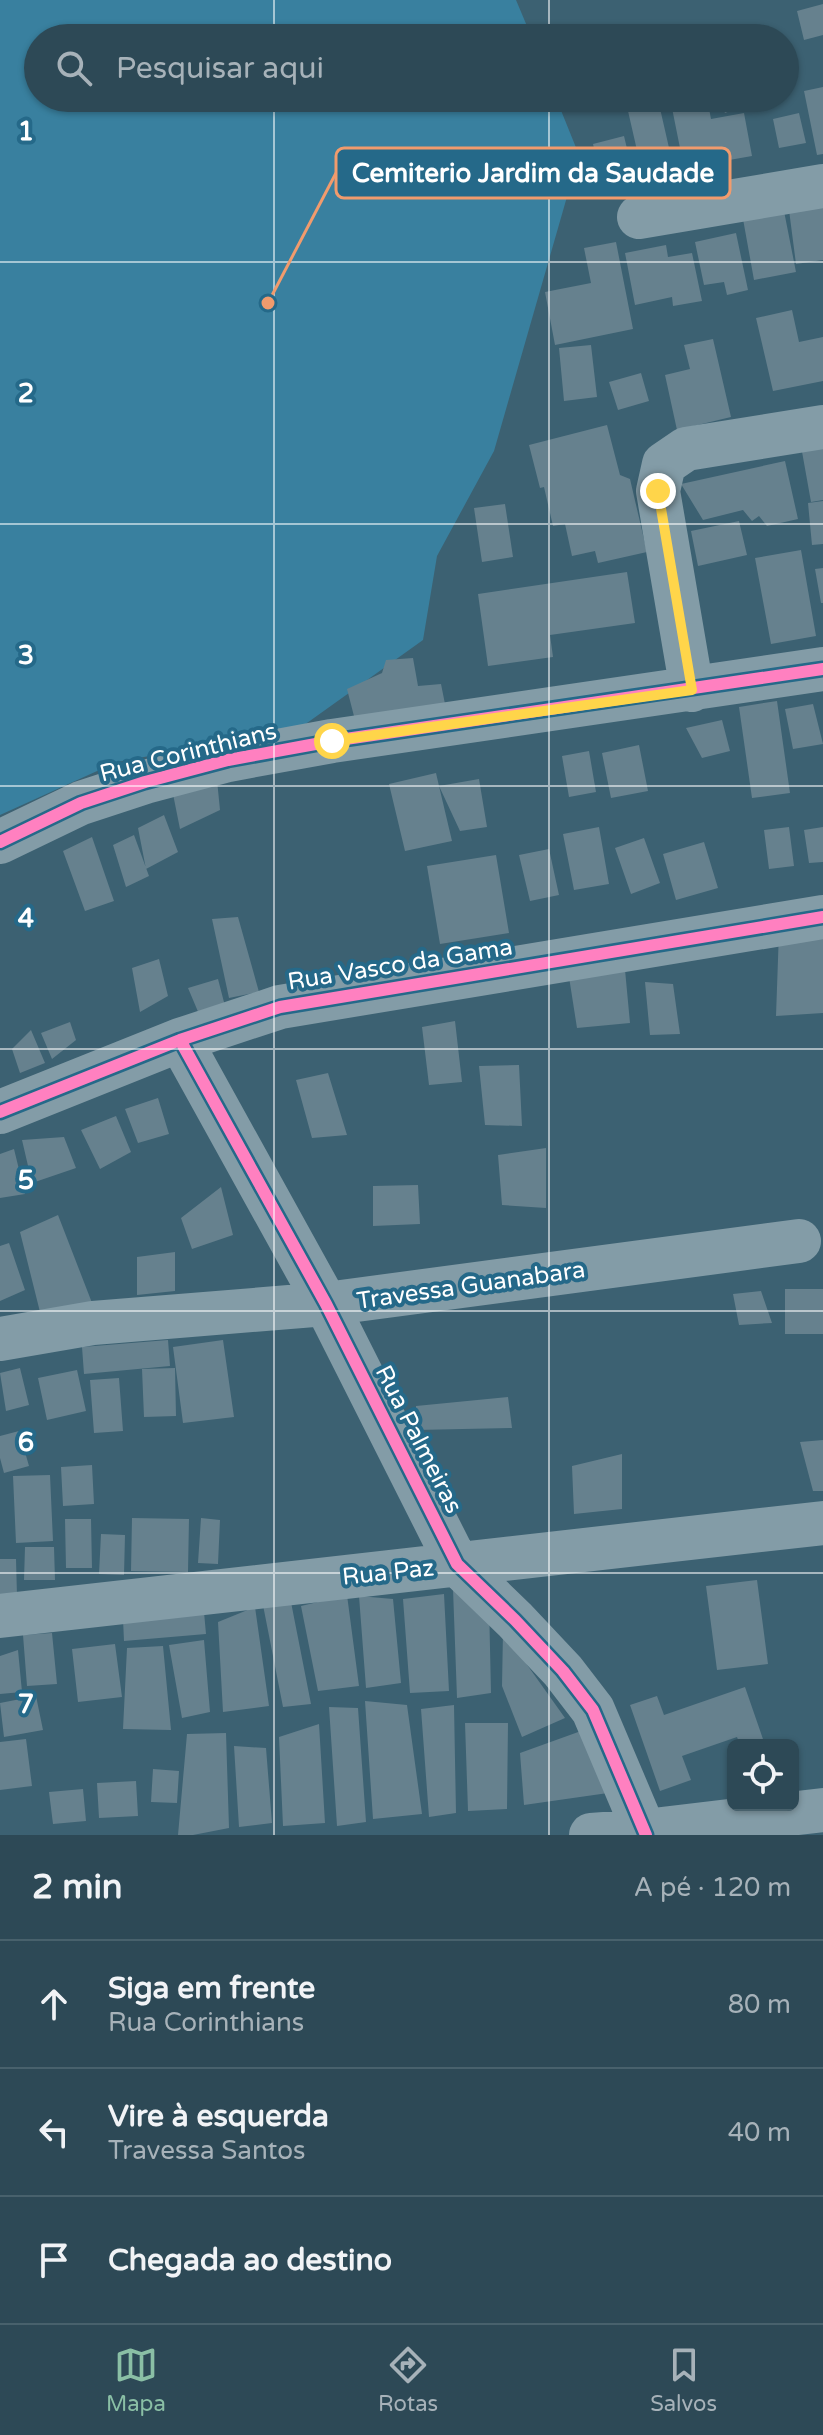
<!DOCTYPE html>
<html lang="pt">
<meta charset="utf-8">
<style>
body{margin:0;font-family:"Varela Round",sans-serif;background:#395360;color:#f1f3f6}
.controls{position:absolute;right:24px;bottom:24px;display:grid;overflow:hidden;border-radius:12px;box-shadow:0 2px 6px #0004}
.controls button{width:72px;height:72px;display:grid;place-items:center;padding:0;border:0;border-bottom:2px solid #48616c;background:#2d4956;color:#f1f3f6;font:40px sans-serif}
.stop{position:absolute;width:24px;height:24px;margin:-18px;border:6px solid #ffd54a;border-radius:50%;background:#fff}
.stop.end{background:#ffd54a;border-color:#fff;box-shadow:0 2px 8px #0008}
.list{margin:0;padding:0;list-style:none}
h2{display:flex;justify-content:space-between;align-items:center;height:104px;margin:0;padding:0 32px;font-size:34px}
h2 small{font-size:26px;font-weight:400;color:#a7b2b9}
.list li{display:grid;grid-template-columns:52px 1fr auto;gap:24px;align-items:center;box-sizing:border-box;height:128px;padding:0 32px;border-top:2px solid #48616c}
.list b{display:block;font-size:30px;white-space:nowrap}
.list p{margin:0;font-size:26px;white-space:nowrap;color:#a7b2b9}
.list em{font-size:26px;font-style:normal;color:#a7b2b9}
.icon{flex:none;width:44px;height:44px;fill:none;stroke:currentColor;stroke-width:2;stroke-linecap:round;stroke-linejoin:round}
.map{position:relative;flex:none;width:823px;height:1835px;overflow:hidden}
.search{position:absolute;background:#2d4956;box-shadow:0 2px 6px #0004;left:24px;right:24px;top:24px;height:88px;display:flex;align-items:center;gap:20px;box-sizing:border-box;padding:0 28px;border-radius:44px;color:#a7b2b9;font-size:30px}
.sheet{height:488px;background:#2d4956}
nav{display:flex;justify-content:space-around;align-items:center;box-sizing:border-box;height:112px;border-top:2px solid #48616c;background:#2d4956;font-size:22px;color:#a7b2b9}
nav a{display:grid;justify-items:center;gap:4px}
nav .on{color:#8abfa5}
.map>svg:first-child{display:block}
.green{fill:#39809f}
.building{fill:#66818e}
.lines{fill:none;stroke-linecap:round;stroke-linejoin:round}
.minor{stroke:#839ca7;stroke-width:44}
.cycleway-casing{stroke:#256989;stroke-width:17}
.cycleway{stroke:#ff80c0;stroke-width:12}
.route{stroke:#ffd54a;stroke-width:10}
.grid{fill:none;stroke:#fff;stroke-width:2;stroke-opacity:0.55}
.labels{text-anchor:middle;stroke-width:8;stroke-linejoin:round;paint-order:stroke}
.street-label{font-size:24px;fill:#fff;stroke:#256989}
.grid-label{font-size:26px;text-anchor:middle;font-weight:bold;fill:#fff;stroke:#256989;stroke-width:8;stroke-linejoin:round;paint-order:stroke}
.leader{fill:none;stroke:#f19b6d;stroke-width:3}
.callout-dot{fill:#f19b6d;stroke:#256989;stroke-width:3}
.callout{fill:#256989;stroke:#f19b6d;stroke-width:3}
.callout-label{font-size:26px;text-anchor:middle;font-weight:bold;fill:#fff}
</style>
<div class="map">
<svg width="823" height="1835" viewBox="0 0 823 1835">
<rect width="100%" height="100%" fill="#3c6172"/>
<path class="green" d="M 0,0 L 516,0 L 532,38 L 38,38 L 38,98 L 556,98 L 579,155 L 494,451 L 437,556 L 423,640 L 300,728 L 117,762 L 0,815 Z"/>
<path class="building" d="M 823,4 L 823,35 L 804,40 L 797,11 Z
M 823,87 L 823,154 L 817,155 L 804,91 Z
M 699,98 L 707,98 L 711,119 L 744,113 L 752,156 L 684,168 L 671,103 Z
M 719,98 L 745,98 L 748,104 L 725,113 Z
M 659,104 L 675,174 L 644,181 L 628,111 Z
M 799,113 L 806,143 L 779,148 L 773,119 Z
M 624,136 L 635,182 L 604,189 L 593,144 Z
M 823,206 L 823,260 L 796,264 L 789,210 Z
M 784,211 L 796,272 L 754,280 L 743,219 Z
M 736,233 L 748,290 L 727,295 L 724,282 L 704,285 L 695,242 Z
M 616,242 L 633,329 L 555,345 L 545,292 L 591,283 L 584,248 Z
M 666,245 L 668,257 L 692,253 L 702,301 L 673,306 L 672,297 L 635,305 L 625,253 Z
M 792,310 L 799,342 L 823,337 L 823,381 L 773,391 L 756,318 Z
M 713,339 L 731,417 L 677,430 L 665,375 L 690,369 L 684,345 Z
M 591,345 L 597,397 L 564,401 L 559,348 Z
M 641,373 L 649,401 L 618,410 L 609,382 Z
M 607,425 L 620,475 L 630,479 L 647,552 L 598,563 L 595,551 L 572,556 L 565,524 L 553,526 L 544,487 L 540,488 L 529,445 Z
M 823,443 L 823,500 L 811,502 L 801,446 Z
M 785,461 L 798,519 L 767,526 L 759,516 L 752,521 L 743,510 L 703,520 L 681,484 Z
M 823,501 L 823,544 L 812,545 L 808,503 Z
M 505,504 L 513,557 L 482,562 L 474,508 Z
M 739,521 L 747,555 L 698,566 L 691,531 Z
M 801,550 L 816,636 L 771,644 L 755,558 Z
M 823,568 L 823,603 L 821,603 L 815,569 Z
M 627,572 L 635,623 L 550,635 L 553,657 L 488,666 L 478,594 Z
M 413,658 L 418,686 L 441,684 L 445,704 L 355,720 L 347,689 L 382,673 L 386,660 Z
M 777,701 L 790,793 L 752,798 L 739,707 Z
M 813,704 L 823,744 L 793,749 L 785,709 Z
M 722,720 L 730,751 L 702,758 L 686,728 Z
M 639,745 L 648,791 L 611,798 L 602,753 Z
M 589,751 L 596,792 L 569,797 L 562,756 Z
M 436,773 L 439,786 L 479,779 L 487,827 L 460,831 L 439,786 L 452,841 L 405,851 L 389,784 Z
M 217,780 L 220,810 L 180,829 L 173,794 Z
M 164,815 L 178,852 L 146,869 L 138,828 Z
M 599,827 L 609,884 L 574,890 L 563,834 Z
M 789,827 L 794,866 L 769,869 L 764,830 Z
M 823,827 L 823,862 L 809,863 L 804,830 Z
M 134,835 L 149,876 L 126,887 L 113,845 Z
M 92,837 L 114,901 L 85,911 L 63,851 Z
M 644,838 L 660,883 L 631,894 L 615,848 Z
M 704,842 L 718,888 L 676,900 L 663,854 Z
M 549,849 L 559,895 L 530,901 L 519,855 Z
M 496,855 L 509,933 L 440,944 L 427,866 Z
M 238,917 L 259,992 L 229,998 L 212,919 Z
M 823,923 L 823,1013 L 776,1016 L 779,931 Z
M 159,959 L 168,996 L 140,1012 L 132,968 Z
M 624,959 L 630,1023 L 577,1028 L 569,977 Z
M 218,979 L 225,1006 L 199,1014 L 188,988 Z
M 645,982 L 673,984 L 680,1034 L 650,1035 Z
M 455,1021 L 462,1082 L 429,1085 L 422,1027 Z
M 70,1022 L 76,1040 L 52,1059 L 41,1033 Z
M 31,1030 L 45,1063 L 20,1073 L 12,1049 Z
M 519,1065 L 522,1126 L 485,1125 L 479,1066 Z
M 328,1073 L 347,1135 L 312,1138 L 296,1080 Z
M 158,1098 L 169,1134 L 138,1143 L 125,1109 Z
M 116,1116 L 131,1152 L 100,1169 L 81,1130 Z
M 64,1137 L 76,1168 L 32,1183 L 22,1140 Z
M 546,1148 L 546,1208 L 502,1205 L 498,1155 Z
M 14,1149 L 25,1194 L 0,1198 L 0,1154 Z
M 418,1185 L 420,1224 L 373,1226 L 373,1186 Z
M 221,1187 L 233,1235 L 192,1249 L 181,1218 Z
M 58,1215 L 94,1308 L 40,1312 L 20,1232 Z
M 9,1243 L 25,1290 L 0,1301 L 0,1246 Z
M 175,1252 L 175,1291 L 137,1295 L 137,1257 Z
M 785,1289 L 823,1289 L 823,1334 L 785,1334 Z
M 761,1291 L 772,1323 L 739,1325 L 733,1294 Z
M 168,1340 L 170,1366 L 84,1374 L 82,1347 Z
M 223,1340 L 234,1417 L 183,1423 L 173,1347 Z
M 20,1368 L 29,1405 L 6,1411 L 0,1373 Z
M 175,1368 L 176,1416 L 144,1417 L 142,1369 Z
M 77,1370 L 86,1411 L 47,1420 L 38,1378 Z
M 119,1378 L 123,1431 L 94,1433 L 90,1380 Z
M 508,1397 L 512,1428 L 416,1430 L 416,1406 Z
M 19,1431 L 29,1466 L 4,1473 L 0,1458 L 0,1436 Z
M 823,1440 L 823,1491 L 813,1491 L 800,1442 Z
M 622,1454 L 622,1509 L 574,1514 L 572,1466 Z
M 92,1465 L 94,1504 L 63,1506 L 61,1467 Z
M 50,1475 L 53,1541 L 16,1543 L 13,1476 Z
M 132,1518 L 189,1519 L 188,1572 L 131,1571 Z
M 201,1518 L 220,1520 L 218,1564 L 198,1563 Z
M 65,1519 L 91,1519 L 92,1568 L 66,1568 Z
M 101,1534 L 125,1535 L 124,1575 L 99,1574 Z
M 25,1547 L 54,1547 L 55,1580 L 24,1580 Z
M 0,1559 L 16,1559 L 17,1596 L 0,1597 Z
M 757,1580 L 768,1664 L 717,1670 L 706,1586 Z
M 453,1589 L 489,1603 L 491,1693 L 457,1698 Z
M 444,1594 L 449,1691 L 410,1693 L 403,1599 Z
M 347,1595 L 359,1686 L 318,1691 L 301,1606 Z
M 359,1596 L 393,1599 L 401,1683 L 366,1688 Z
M 290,1597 L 311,1704 L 283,1707 L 262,1600 Z
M 255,1607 L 269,1706 L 223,1712 L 218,1622 Z
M 204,1612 L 206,1634 L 124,1641 L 123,1619 Z
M 503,1631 L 565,1718 L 522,1737 L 502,1686 Z
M 52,1633 L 57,1684 L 27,1686 L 23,1635 Z
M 204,1640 L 210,1712 L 182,1718 L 169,1645 Z
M 115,1644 L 122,1697 L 78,1702 L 72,1649 Z
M 163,1646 L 171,1730 L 123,1729 L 127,1648 Z
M 18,1650 L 22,1692 L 0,1694 L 0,1656 Z
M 745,1687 L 765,1745 L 740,1745 L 737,1737 L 682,1756 L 691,1780 L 660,1791 L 630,1705 L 657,1696 L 664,1715 Z
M 36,1696 L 43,1730 L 4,1737 L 0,1703 Z
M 365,1701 L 407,1705 L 422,1814 L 373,1819 Z
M 454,1705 L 456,1813 L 429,1817 L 421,1709 Z
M 329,1707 L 358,1708 L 366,1822 L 337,1826 Z
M 465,1723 L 508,1723 L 507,1809 L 468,1811 Z
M 319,1724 L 325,1823 L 283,1826 L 279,1737 Z
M 581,1731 L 608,1793 L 524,1805 L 520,1753 Z
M 226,1733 L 229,1828 L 193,1835 L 178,1835 L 187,1734 Z
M 26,1739 L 32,1786 L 0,1790 L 0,1742 Z
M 234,1746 L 266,1748 L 272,1823 L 239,1827 Z
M 153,1769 L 179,1771 L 177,1803 L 151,1802 Z
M 136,1781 L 138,1816 L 99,1818 L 97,1783 Z
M 83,1789 L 86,1821 L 53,1824 L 49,1792 Z"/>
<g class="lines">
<path class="minor" d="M 639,217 L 823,186
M 692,690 L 658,491 L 664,464 L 686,449 L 823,427
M 0,842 L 81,803 L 145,782 L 228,760 L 332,741 L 823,669
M 180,1040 L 326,1304 L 457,1564 L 515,1620 L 563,1671 L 593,1710 L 646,1835
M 0,1112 L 180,1040 L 280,1007 L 823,917
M 0,1339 L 93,1323 L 326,1304 L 799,1241
M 0,1616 L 823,1523
M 591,1835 L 645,1831 L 823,1810"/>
<g class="cycleway-casing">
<path id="cycleway" d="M 0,842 L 81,803 L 145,782 L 228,760 L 332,741 L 823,669
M 180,1040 L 326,1304 L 457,1564 L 515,1620 L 563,1671 L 593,1710 L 646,1835
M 0,1112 L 180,1040 L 280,1007 L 823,917"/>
</g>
<use href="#cycleway" class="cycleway"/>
</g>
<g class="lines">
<path class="route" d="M 332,741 L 692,690 L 658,491"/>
</g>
<path class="grid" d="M 274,0 L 274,38M 549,0 L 549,38M 274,98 L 274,1835M 549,98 L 549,1835M 0,262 L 823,262M 0,524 L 823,524M 0,786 L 823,786M 0,1049 L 823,1049M 0,1311 L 823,1311M 0,1573 L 823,1573"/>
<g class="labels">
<g class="street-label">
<text transform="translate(188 752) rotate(-14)" y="8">Rua Corinthians</text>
<text transform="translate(400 964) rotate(-9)" y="8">Rua Vasco da Gama</text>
<text transform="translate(471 1285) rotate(-8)" y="8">Travessa Guanabara</text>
<text transform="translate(419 1439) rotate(63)" y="8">Rua Palmeiras</text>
<text transform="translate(388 1572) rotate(-6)" y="8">Rua Paz</text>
</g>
</g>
<g class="grid-label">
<text x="26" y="140">1</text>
<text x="26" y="402">2</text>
<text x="26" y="664">3</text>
<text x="26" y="927">4</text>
<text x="26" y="1189">5</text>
<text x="26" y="1451">6</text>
<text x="26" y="1713">7</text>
</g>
<path class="leader" d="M268 303L336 173"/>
<circle class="callout-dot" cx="268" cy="303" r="8"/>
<rect class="callout" x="336" y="148" width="394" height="50" rx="8"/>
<g class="callout-label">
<text x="533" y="182">Cemiterio Jardim da Saudade</text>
</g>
</svg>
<div class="controls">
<button><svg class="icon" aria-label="locate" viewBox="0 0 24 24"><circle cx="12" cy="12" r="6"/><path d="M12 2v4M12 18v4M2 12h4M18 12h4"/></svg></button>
</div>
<div class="stop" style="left:332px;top:741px"></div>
<div class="stop end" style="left:658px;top:491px"></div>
<div class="search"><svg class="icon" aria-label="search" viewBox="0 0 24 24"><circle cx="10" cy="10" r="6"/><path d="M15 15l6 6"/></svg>Pesquisar aqui</div>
</div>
<section class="sheet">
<h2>2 min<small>A pé · 120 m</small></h2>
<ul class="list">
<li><svg class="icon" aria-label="ahead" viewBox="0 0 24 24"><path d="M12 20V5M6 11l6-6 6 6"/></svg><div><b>Siga em frente</b><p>Rua Corinthians</p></div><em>80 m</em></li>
<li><svg class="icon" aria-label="left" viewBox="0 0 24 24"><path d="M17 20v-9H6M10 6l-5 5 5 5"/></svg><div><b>Vire à esquerda</b><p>Travessa Santos</p></div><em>40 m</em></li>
<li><svg class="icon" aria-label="arrive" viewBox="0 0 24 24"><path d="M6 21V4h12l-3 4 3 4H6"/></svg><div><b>Chegada ao destino</b></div></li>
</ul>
</section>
<nav>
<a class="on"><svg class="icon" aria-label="map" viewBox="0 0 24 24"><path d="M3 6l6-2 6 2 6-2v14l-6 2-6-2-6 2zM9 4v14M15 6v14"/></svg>Mapa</a>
<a><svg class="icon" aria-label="directions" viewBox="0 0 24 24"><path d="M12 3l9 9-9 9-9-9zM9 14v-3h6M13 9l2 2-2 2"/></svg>Rotas</a>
<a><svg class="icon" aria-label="saved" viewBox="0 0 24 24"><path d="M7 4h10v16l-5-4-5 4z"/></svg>Salvos</a>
</nav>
